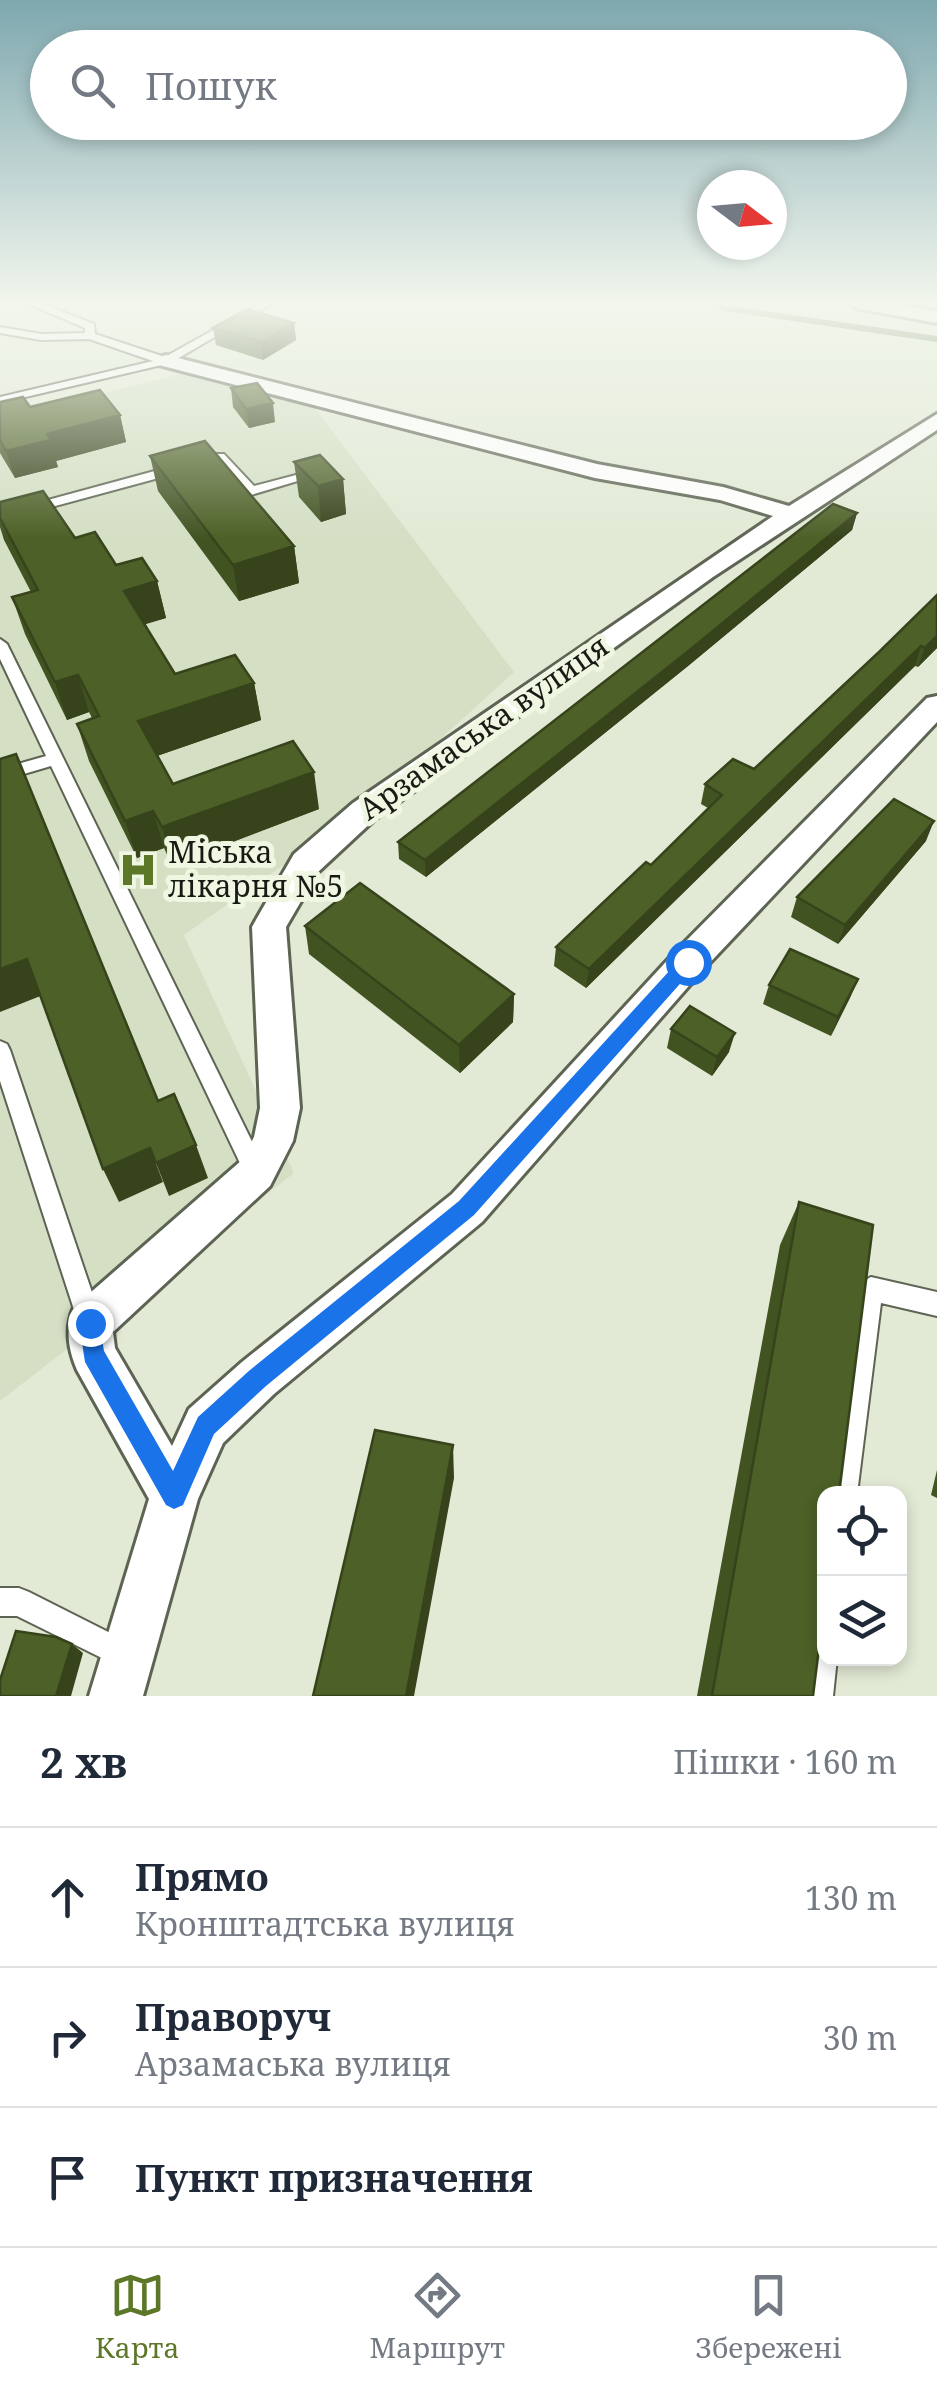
<!DOCTYPE html>
<html lang="uk">
<meta charset="utf-8">
<style>
body{margin:0;font-family:"Noto Serif",serif;background:#f2f2f3;color:#1f2937}
.controls{position:absolute;right:30px;bottom:30px;display:grid;overflow:hidden;border-radius:20px;box-shadow:0 5px 15px #0003}
.controls button{width:90px;height:90px;display:grid;place-items:center;padding:0;border:0;border-bottom:2px solid #e0e1e3;background:#fff;color:#1f2937;font:50px sans-serif}
.compass{position:absolute;left:697px;top:170px;width:90px;height:90px;border-radius:50%;background:#fff;box-shadow:0 5px 15px #0003;rotate:106deg}
.stop{position:absolute;width:30px;height:30px;margin:-22px;border:8px solid #1a73e8;border-radius:50%;background:#fff}
.stop.end{background:#1a73e8;border-color:#fff;box-shadow:0 2px 10px #0008}
.list{margin:0;padding:0;list-style:none}
h2{display:flex;justify-content:space-between;align-items:center;height:130px;margin:0;padding:0 40px;font-size:42px}
h2 small{font-size:32px;font-weight:400;color:#747a83}
.list li{display:grid;grid-template-columns:65px 1fr auto;gap:30px;align-items:center;box-sizing:border-box;height:140px;padding:0 40px;border-top:2px solid #e0e1e3}
.list b{display:block;font-size:38px;white-space:nowrap}
.list p{margin:0;font-size:32px;white-space:nowrap;color:#747a83}
.list em{font-size:32px;font-style:normal;color:#747a83}
.icon{flex:none;width:55px;height:55px;fill:none;stroke:currentColor;stroke-width:2;stroke-linecap:round;stroke-linejoin:round}
.map{position:relative;flex:none;width:937px;height:1696px;overflow:hidden}
.search{position:absolute;background:#fff;box-shadow:0 5px 15px #0003;left:30px;right:30px;top:30px;height:110px;display:flex;align-items:center;gap:25px;box-sizing:border-box;padding:0 35px;border-radius:55px;color:#747a83;font-size:38px}
.sheet{height:550px;background:#fff}
nav{display:flex;justify-content:space-around;align-items:center;box-sizing:border-box;height:140px;border-top:2px solid #e0e1e3;background:#fff;font-size:28px;color:#747a83}
nav a{display:grid;justify-items:center;gap:5px}
nav .on{color:#5d7729}
.map>svg:first-child{display:block}
.built{fill:#d4dfc4}
.lines{fill:none;stroke-linecap:round;stroke-linejoin:round}
.stream{stroke:#607045;stroke-width:6}
.service-casing{stroke:#5d6453;stroke-width:4}
.minor-casing{stroke:#5d6453;stroke-width:6}
.service{fill:#fff;fill-rule:evenodd}
.minor{fill:#fff;fill-rule:evenodd}
.wall{fill:#425322}
.shaded-wall{fill:#36431b}
.building{fill:#4d6027;stroke:#36431b;stroke-width:2.5}
.route{fill:#1a73e8}
.labels{text-anchor:middle;stroke-width:10;stroke-linejoin:round;paint-order:stroke}
.street-label{font-size:30px;fill:#181b14;stroke:#eff7e3}
.poi-label{font-size:30px;fill:#181b14;stroke:#eff7e3;text-anchor:start}
</style>
<div class="map">
<svg width="937" height="1696" viewBox="0 0 937 1696">
<rect width="100%" height="100%" fill="#e2ead6"/>
<path class="built" d="M 188,372 L 314,407 L 514,672 L 367,806 L 184,935 L 294,1173 L 0,1401 L 0,419 Z"/>
<g class="lines">
<path class="stream" d="M 717,302 L 724,308 L 937,339"/>
<g class="service-casing">
<path id="service" d="M 24,302 L 38,302 L 94,324 L 95,334 L 165,357 L 263,302 L 275,302 L 170,363 L 0,403 L 0,397 L 153,361 L 89,339 L 41,340 L 0,333 L 0,327 L 41,334 L 85,333 L 85,328 Z
M 216,454 L 224,454 L 254,486 L 315,470 L 321,474 L 251,495 L 247,494 L 217,461 L 198,467 L 192,463 Z
M 173,466 L 177,467 L 177,473 L 0,521 L 0,513 Z
M 0,639 L 7,644 L 264,1166 L 267,1173 L 264,1180 L 256,1183 L 248,1180 L 51,766 L 0,781 L 0,769 L 46,756 L 0,659 Z
M 0,1041 L 7,1044 L 10,1050 L 102,1322 L 99,1331 L 90,1334 L 81,1331 L 78,1322 L 0,1081 Z
M 871,1277 L 937,1292 L 937,1316 L 881,1303 L 857,1494 L 831,1494 L 859,1289 L 863,1281 Z
M 0,1588 L 19,1588 L 29,1592 L 132,1644 L 136,1654 L 132,1664 L 122,1668 L 17,1616 L 0,1616 Z
M 824,1632 L 824,1658 L 837,1658 L 833,1696 L 803,1696 L 810,1646 L 814,1636 Z"/>
</g>
<g class="minor-casing">
<path id="minor" d="M 847,302 L 886,302 L 937,311 L 937,323 L 856,308 Z
M 166,355 L 597,464 L 723,487 L 789,506 L 937,414 L 937,430 L 713,577 L 375,819 L 318,872 L 286,927 L 300,1108 L 293,1141 L 270,1186 L 113,1332 L 115,1348 L 172,1446 L 189,1409 L 242,1362 L 452,1194 L 675,952 L 927,698 L 937,696 L 937,722 L 701,972 L 482,1222 L 274,1394 L 223,1443 L 198,1499 L 143,1696 L 89,1696 L 149,1499 L 77,1370 C 68,1349 65,1329 74,1307 L 242,1160 L 254,1137 L 260,1108 L 252,927 L 257,918 L 294,854 L 353,803 L 773,516 L 720,500 L 595,478 L 159,365 L 159,357 Z"/>
</g>
<use href="#service" class="service"/>
<use href="#minor" class="minor"/>
</g>
<path class="wall" d="M 294,323 L 296,340 L 263,360 L 216,345 L 213,328 Z
M 231,388 L 275,422 L 249,428 L 233,407 Z
M 0,402 L 30,407 L 120,415 L 126,442 L 56,461 L 58,467 L 15,478 L 0,453 Z
M 150,456 L 294,546 L 299,583 L 239,601 L 158,491 Z
M 294,462 L 343,479 L 346,514 L 321,522 L 299,497 Z
M 0,502 L 75,538 L 116,565 L 157,581 L 166,618 L 144,624 L 175,674 L 254,683 L 261,720 L 157,756 L 173,784 L 319,809 L 172,865 L 164,848 L 137,858 L 89,761 L 77,724 L 92,718 L 89,712 L 67,720 L 25,634 L 12,597 L 31,592 L 4,540 L 0,527 Z
M 857,513 L 852,530 L 688,666 L 426,877 L 399,859 L 398,842 Z
M 937,595 L 937,648 L 918,667 L 915,666 L 586,988 L 554,966 L 556,947 L 651,865 L 708,808 L 701,804 L 705,784 L 754,769 L 879,652 Z
M 926,841 L 838,944 L 791,917 L 797,897 Z
M 305,926 L 514,994 L 513,1022 L 460,1073 L 309,954 Z
M 858,979 L 831,1036 L 763,1004 L 769,985 Z
M 671,1029 L 729,1052 L 712,1076 L 667,1048 Z
M 799,1202 L 813,1696 L 697,1696 L 780,1245 Z
M 937,1470 L 937,1498 L 931,1495 Z"/>
<path class="shaded-wall" d="M 294,323 L 296,340 L 263,360 L 261,342 Z
M 273,403 L 275,422 L 249,428 L 246,409 Z
M 120,415 L 126,442 L 56,461 L 58,467 L 15,478 L 6,451 L 47,434 Z
M 343,479 L 346,514 L 321,522 L 318,486 Z
M 857,513 L 852,530 L 688,666 L 426,877 L 425,860 Z
M 294,546 L 299,583 L 239,601 L 233,565 Z
M 157,581 L 166,618 L 133,628 L 124,591 Z
M 937,636 L 937,648 L 918,667 L 925,648 Z
M 921,646 L 915,666 L 586,988 L 589,969 Z
M 78,675 L 89,712 L 67,720 L 55,682 Z
M 254,683 L 261,720 L 148,759 L 138,721 Z
M 314,772 L 319,809 L 172,865 L 162,827 Z
M 153,811 L 164,848 L 137,858 L 125,821 Z
M 934,821 L 926,841 L 838,944 L 845,925 Z
M 27,959 L 43,995 L 0,1012 L 0,969 Z
M 858,979 L 850,998 L 831,1036 L 838,1017 Z
M 514,994 L 513,1022 L 460,1073 L 459,1045 Z
M 735,1033 L 729,1052 L 712,1076 L 717,1057 Z
M 196,1145 L 208,1178 L 169,1196 L 156,1163 Z
M 150,1148 L 163,1182 L 119,1202 L 103,1169 Z
M 453,1445 L 454,1478 L 414,1696 L 406,1696 Z
M 72,1644 L 83,1653 L 71,1696 L 56,1696 Z"/>
<path class="building" d="M 247,309 L 294,323 L 261,342 L 213,328 Z
M 257,383 L 273,403 L 246,409 L 231,388 Z
M 100,390 L 120,415 L 47,434 L 51,440 L 6,451 L 0,440 L 0,402 L 23,397 L 30,407 Z
M 205,441 L 294,546 L 233,565 L 150,456 Z
M 320,455 L 343,479 L 318,486 L 294,462 Z
M 43,491 L 75,538 L 95,532 L 116,565 L 142,558 L 157,581 L 124,591 L 175,674 L 235,655 L 254,683 L 138,721 L 173,784 L 293,741 L 314,772 L 162,827 L 153,811 L 125,821 L 77,724 L 99,716 L 78,675 L 55,682 L 12,597 L 38,590 L 0,518 L 0,502 Z
M 833,504 L 857,513 L 691,649 L 425,860 L 398,842 Z
M 937,595 L 937,636 L 925,648 L 921,646 L 589,969 L 556,947 L 646,862 L 651,865 L 722,795 L 705,784 L 733,759 L 754,769 L 879,652 Z
M 16,754 L 158,1101 L 174,1094 L 196,1145 L 156,1163 L 150,1148 L 103,1169 L 27,959 L 0,969 L 0,759 Z
M 894,799 L 934,821 L 845,925 L 797,897 Z
M 360,883 L 514,994 L 459,1045 L 305,926 Z
M 790,949 L 858,979 L 838,1017 L 769,985 Z
M 690,1006 L 735,1033 L 717,1057 L 671,1029 Z
M 799,1202 L 873,1225 L 839,1494 L 824,1494 L 824,1608 L 813,1696 L 712,1696 Z
M 375,1430 L 453,1445 L 406,1696 L 313,1696 Z
M 16,1631 L 56,1637 L 72,1644 L 56,1696 L 0,1696 L 0,1680 Z"/>
<linearGradient id="sky" x2="0" y2="1"><stop stop-color="#7ea8af"/><stop offset="0.56" stop-color="#f2f6ed"/><stop offset="1" stop-color="#f2f6ed" stop-opacity="0"/></linearGradient>
<rect width="937" height="539" fill="url(#sky)"/>
<path class="route" d="M 688,955 L 695,957 L 695,967 L 474,1215 L 266,1386 L 214,1434 L 183,1505 L 174,1509 L 166,1505 L 85,1362 L 79,1323 L 82,1315 L 90,1312 L 98,1315 L 104,1351 L 173,1471 L 198,1417 L 250,1370 L 459,1201 L 682,957 Z"/>
<defs>
<g id="hospital-bare" transform="scale(3)"><path d="M-5-5h3v3.5h4V-5h3V5h-3V1.5h-4V5h-3Z" fill="#5d7729" stroke="#eff7e3" stroke-width="2.5" paint-order="stroke"/></g>
</defs>
<g fill-rule="evenodd">
<use href="#hospital-bare" x="138" y="870"/>
</g>
<g class="labels">
<g class="street-label">
<text transform="translate(484 728) rotate(-35)" y="10">Арзамаська вулиця</text>
</g>
<g class="poi-label">
<text x="168" y="863">Міська<tspan x="168" dy="34">лікарня №5</tspan></text>
</g>
</g>
</svg>
<div class="controls">
<button><svg class="icon" aria-label="locate" viewBox="0 0 24 24"><circle cx="12" cy="12" r="6"/><path d="M12 2v4M12 18v4M2 12h4M18 12h4"/></svg></button>
<button><svg class="icon" aria-label="layers" viewBox="0 0 24 24"><path d="M12 4l9 5-9 5-9-5zM3 14l9 5 9-5"/></svg></button>
</div>
<svg class="compass" viewBox="-18 -18 36 36"><path d="M0-13l5 13h-10z" fill="#e53935"/><path d="M0 13l5-13h-10z" fill="#747a83"/></svg>
<div class="stop" style="left:688px;top:962px"></div>
<div class="stop end" style="left:90px;top:1323px"></div>
<div class="search"><svg class="icon" aria-label="search" viewBox="0 0 24 24"><circle cx="10" cy="10" r="6"/><path d="M15 15l6 6"/></svg>Пошук</div>
</div>
<section class="sheet">
<h2>2 хв<small>Пішки · 160 m</small></h2>
<ul class="list">
<li><svg class="icon" aria-label="ahead" viewBox="0 0 24 24"><path d="M12 20V5M6 11l6-6 6 6"/></svg><div><b>Прямо</b><p>Кронштадтська вулиця</p></div><em>130 m</em></li>
<li><svg class="icon" aria-label="right" viewBox="0 0 24 24"><path d="M7 20v-9h11M14 6l5 5-5 5"/></svg><div><b>Праворуч</b><p>Арзамаська вулиця</p></div><em>30 m</em></li>
<li><svg class="icon" aria-label="arrive" viewBox="0 0 24 24"><path d="M6 21V4h12l-3 4 3 4H6"/></svg><div><b>Пункт призначення</b></div></li>
</ul>
</section>
<nav>
<a class="on"><svg class="icon" aria-label="map" viewBox="0 0 24 24"><path d="M3 6l6-2 6 2 6-2v14l-6 2-6-2-6 2zM9 4v14M15 6v14"/></svg>Карта</a>
<a><svg class="icon" aria-label="directions" viewBox="0 0 24 24"><path d="M12 3l9 9-9 9-9-9zM9 14v-3h6M13 9l2 2-2 2"/></svg>Маршрут</a>
<a><svg class="icon" aria-label="saved" viewBox="0 0 24 24"><path d="M7 4h10v16l-5-4-5 4z"/></svg>Збережені</a>
</nav>
